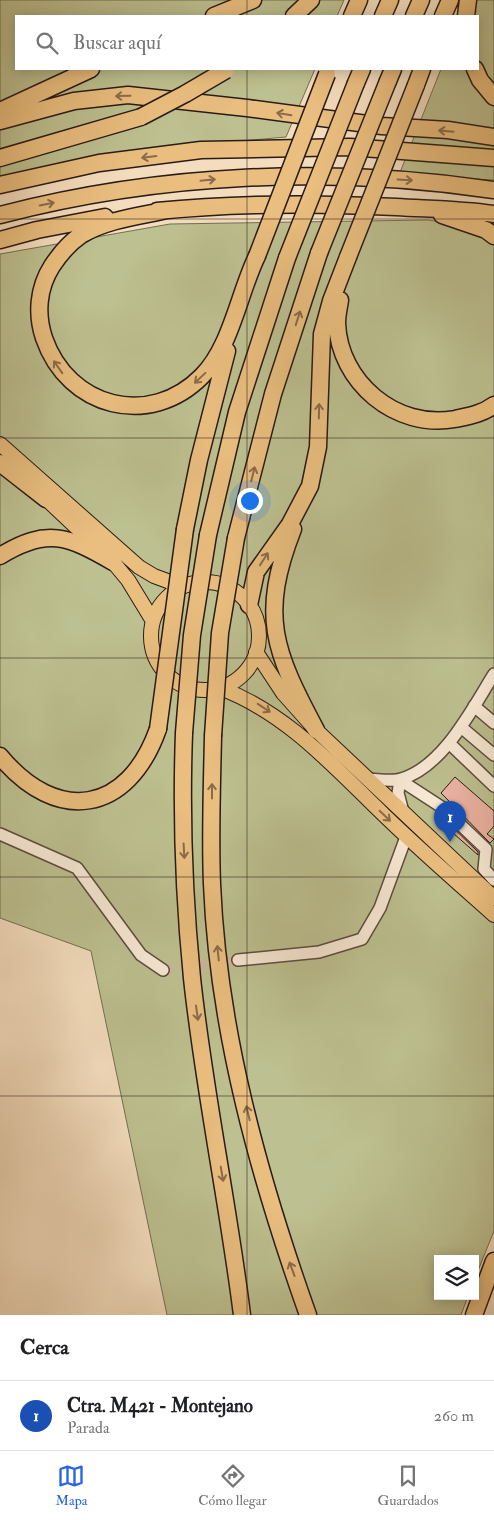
<!DOCTYPE html>
<html lang="es">
<meta charset="utf-8">
<style>
body{margin:0;font-family:"IM FELL Double Pica",serif;background:#f2f2f2;color:#202124}
.controls{position:absolute;right:15px;bottom:15px;display:grid;overflow:hidden;border-radius:0px;box-shadow:0 2px 12px #0003}
.controls button{width:45px;height:45px;display:grid;place-items:center;padding:0;border:0;border-bottom:1px solid #e0e0e0;background:#fff;color:#202124;font:25px sans-serif}
.you{position:absolute;left:249px;top:500px;width:18px;height:18px;margin:-12px;border:4px solid #fff;border-radius:50%;background:#1a73e8;box-shadow:0 0 0 8px #1a73e833}
.badge{display:grid;place-items:center;width:32px;height:32px;border-radius:50%;background:#2563eb;color:#fff;font-size:16px;font-weight:700}
.pin{position:absolute;translate:-50% -41px;filter:drop-shadow(0 1px 2px #0008)}
.pin::after{content:'';position:absolute;top:26px;width:18px;height:15px;background:inherit;clip-path:polygon(0 0,100% 0,50% 100%)}
.list{margin:0;padding:0;list-style:none}
h2{display:flex;justify-content:space-between;align-items:center;height:65px;margin:0;padding:0 20px;font-size:21px}
h2 small{font-size:16px;font-weight:400;color:#757577}
.list li{display:grid;grid-template-columns:32px 1fr auto;gap:15px;align-items:center;box-sizing:border-box;height:70px;padding:0 20px;border-top:1px solid #e0e0e0}
.list b{display:block;font-size:19px;white-space:nowrap}
.list p{margin:0;font-size:16px;white-space:nowrap;color:#757577}
.list em{font-size:16px;font-style:normal;color:#757577}
.icon{flex:none;width:28px;height:28px;fill:none;stroke:currentColor;stroke-width:2;stroke-linecap:round;stroke-linejoin:round}
.map{position:relative;flex:none;width:494px;height:1315px;overflow:hidden}
.search{position:absolute;background:#fff;box-shadow:0 2px 12px #0003;left:15px;right:15px;top:15px;height:55px;display:flex;align-items:center;gap:12px;box-sizing:border-box;padding:0 18px;border-radius:0px;color:#757577;font-size:19px}
.sheet{height:135px;background:#fff}
nav{display:flex;justify-content:space-around;align-items:center;box-sizing:border-box;height:70px;border-top:1px solid #e0e0e0;background:#fff;font-size:14px;color:#757577}
nav a{display:grid;justify-items:center;gap:2px}
nav .on{color:#2563eb}
.map>svg:first-child{display:block}
.green{fill:#bdc090;stroke:#736e53}
.building{fill:#ebb2a1;stroke:#291b16}
.lines{fill:none;stroke-linecap:round;stroke-linejoin:round}
.minor-tunnel{stroke:#cbb69c;stroke-width:11;stroke-dasharray:11 5.5;stroke-linecap:butt}
.minor-casing{stroke:#5c4c40;stroke-width:14}
.major-casing{stroke:#291b16;stroke-width:16}
.highway-casing{stroke:#291b16;stroke-width:19}
.minor{stroke:#f8e9d5;stroke-width:11}
.major{stroke:#eabe7f;stroke-width:14}
.highway{stroke:#eabe7f;stroke-width:16}
.highway-bridge-casing{stroke:#291b16;stroke-width:19;stroke-linecap:butt}
.highway-bridge{stroke:#eabe7f;stroke-width:16}
.oneway{stroke:#8a6c4a}
.grid{fill:none;stroke:#291b16;stroke-width:1;stroke-opacity:0.55}
</style>
<div class="map">
<svg width="494" height="1315" viewBox="0 0 494 1315">
<rect width="100%" height="100%" fill="#f4ddbe"/>
<filter id="stains"><feTurbulence type="fractalNoise" baseFrequency=".004" numOctaves="4"/><feColorMatrix values="0 0 0 0 .2 0 0 0 0 .09 0 0 0 0 .02 0 0 0 .5 -.17"/></filter>
<radialGradient id="worn" r=".72"><stop offset=".6" stop-color="#630" stop-opacity="0"/><stop offset="1" stop-color="#630" stop-opacity=".3"/></radialGradient>
<path class="green" d="M 0,0 L 344,0 L 337,16 L 16,16 L 16,69 L 315,69 L 286,137 L 129,151 L 0,182 Z
M 469,0 L 494,0 L 494,180 L 399,175 L 441,69 L 478,69 L 478,16 L 463,16 Z
M 428,220 L 494,230 L 494,1231 L 475,1278 L 475,1259 L 438,1259 L 438,1296 L 468,1296 L 461,1315 L 167,1315 L 91,951 L 0,918 L 0,254 L 170,224 Z"/>
<path class="building" d="M 455,777 L 494,811 L 494,826 L 487,834 L 494,839 L 490,843 L 441,793 Z
M 440,815 L 478,852 L 478,855 L 437,819 Z"/>
<g class="lines">
<path class="minor-tunnel" d="M 163,970 L 238,960"/>
<g class="minor-casing">
<path id="minor" d="M 474,706 L 494,723
M 461,727 L 494,755
M 449,743 L 494,786
M 367,779 C 377,779 392,782 401,779 C 443,767 472,709 494,674
M 400,780 L 443,808 L 486,849 L 484,869 L 494,880
M 400,780 L 398,793 L 403,812
M 0,834 L 77,868 L 141,955 L 163,970
M 238,960 L 319,952 L 362,939 L 380,908 L 406,837"/>
</g>
<g class="major-casing">
<path id="major" d="M 0,444 L 139,567 L 154,576 L 181,586
M 41,494 L 113,562 L 128,580 L 153,621
M151 636a54 54 0 1 1 108 0a54 54 0 1 1-108 0Z
M 256,652 L 283,693 L 316,730 L 494,898
M 220,688 C 287,713 334,767 384,815 C 420,850 457,882 494,915"/>
</g>
<g class="highway-casing">
<path id="highway" d="M 214,16 L 253,0
M 294,16 L 311,0
M 352,16 L 359,0
M 383,16 L 390,0
M 414,16 L 421,0
M 443,16 L 450,0
M 466,16 L 468,0
M 475,69 L 480,80 L 494,97
M 388,81 L 393,69
M 356,83 L 362,69
M 416,85 L 422,69
M 0,111 L 91,69
M 0,121 L 74,101 L 128,95 L 247,108 L 382,126 L 448,130 L 494,137
M 0,158 L 141,117
M 0,185 L 99,163 L 201,150 L 350,147 L 494,158
M 168,210 C 139,216 106,220 81,235 C 69,243 60,254 52,266 C 38,288 36,314 44,338 C 68,408 150,429 202,376 C 231,347 239,293 257,256
M 157,211 C 236,203 316,203 396,207 C 429,209 461,209 494,214
M 0,215 C 161,173 330,166 494,190
M 442,215 L 486,230 L 494,236
M 0,240 L 37,230 L 105,217
M 340,300 C 339,307 337,315 337,323 C 339,382 396,430 455,419 C 469,416 482,414 494,405
M 0,463 L 46,499
M 185,529 L 199,460 L 227,351
M 293,529 C 259,616 274,651 316,730
M 208,535 L 237,412 L 287,258
M 236,538 L 273,394 L 319,253
M 0,556 C 47,527 68,536 113,562
M 249,605 L 256,572 L 290,524 L 310,486 L 318,447 L 322,334 L 331,301 L 348,257
M 184,733 C 181,815 184,897 192,978 C 204,1091 228,1202 242,1315
M 213,736 C 212,785 210,835 212,884 C 218,1031 259,1177 308,1315
M 0,756 C 57,825 128,814 158,729
M 474,1315 L 494,1261"/>
</g>
<use href="#minor" class="minor"/>
<use href="#major" class="major"/>
<use href="#highway" class="highway"/>
<g class="highway-bridge-casing">
<path id="highway-bridge" d="M 141,117 L 185,94 L 226,70
M 319,253 L 388,81
M 257,256 L 327,74
M 348,257 L 416,85
M 287,258 L 356,83
M 158,729 L 185,529
M 184,733 L 192,635 L 208,535
M 213,736 L 220,633 L 236,538"/>
</g>
<use href="#highway-bridge" class="highway-bridge"/>
</g>
<defs><path id="oneway-shaft" d="M-6 0H5M1.5-3L5.5 0L1.5 3" fill="none" stroke-width="1.6" stroke-linecap="round" stroke-linejoin="round" transform="scale(1.25)"/></defs>
<g class="oneway">
<use href="#oneway-shaft" transform="translate(123 96) rotate(179)"/>
<use href="#oneway-shaft" transform="translate(284 114) rotate(-171)"/>
<use href="#oneway-shaft" transform="translate(446 131) rotate(-175)"/>
<use href="#oneway-shaft" transform="translate(149 157) rotate(173)"/>
<use href="#oneway-shaft" transform="translate(208 180) rotate(-6)"/>
<use href="#oneway-shaft" transform="translate(405 180) rotate(3)"/>
<use href="#oneway-shaft" transform="translate(47 204) rotate(-12)"/>
<use href="#oneway-shaft" transform="translate(298 318) rotate(-72)"/>
<use href="#oneway-shaft" transform="translate(58 367) rotate(-125)"/>
<use href="#oneway-shaft" transform="translate(200 378) rotate(137)"/>
<use href="#oneway-shaft" transform="translate(319 411) rotate(-89)"/>
<use href="#oneway-shaft" transform="translate(253 474) rotate(-76)"/>
<use href="#oneway-shaft" transform="translate(264 559) rotate(-57)"/>
<use href="#oneway-shaft" transform="translate(264 708) rotate(33)"/>
<use href="#oneway-shaft" transform="translate(212 791) rotate(-90)"/>
<use href="#oneway-shaft" transform="translate(385 816) rotate(44)"/>
<use href="#oneway-shaft" transform="translate(184 851) rotate(87)"/>
<use href="#oneway-shaft" transform="translate(218 953) rotate(-96)"/>
<use href="#oneway-shaft" transform="translate(197 1013) rotate(82)"/>
<use href="#oneway-shaft" transform="translate(248 1113) rotate(-103)"/>
<use href="#oneway-shaft" transform="translate(222 1174) rotate(80)"/>
<use href="#oneway-shaft" transform="translate(292 1269) rotate(-110)"/>
</g>
<path class="grid" d="M 247,0 L 247,16M 247,69 L 247,1315M 0,219 L 494,219M 0,438 L 494,438M 0,658 L 494,658M 0,877 L 494,877M 0,1096 L 494,1096"/>
<rect width="100%" height="100%" filter="url(#stains)"/>
<rect width="100%" height="100%" fill="url(#worn)"/>
</svg>
<div class="controls">
<button><svg class="icon" aria-label="layers" viewBox="0 0 24 24"><path d="M12 4l9 5-9 5-9-5zM3 14l9 5 9-5"/></svg></button>
</div>
<div class="you"></div>
<div class="pin badge" style="left:450px;top:842px;background:#1a4fb4">1</div>
<div class="search"><svg class="icon" aria-label="search" viewBox="0 0 24 24"><circle cx="10" cy="10" r="6"/><path d="M15 15l6 6"/></svg>Buscar aquí</div>
</div>
<section class="sheet">
<h2>Cerca<small></small></h2>
<ul class="list">
<li><span class="badge" style="background:#1a4fb4">1</span><div><b>Ctra. M421 - Montejano</b><p>Parada</p></div><em>260 m</em></li>
</ul>
</section>
<nav>
<a class="on"><svg class="icon" aria-label="map" viewBox="0 0 24 24"><path d="M3 6l6-2 6 2 6-2v14l-6 2-6-2-6 2zM9 4v14M15 6v14"/></svg>Mapa</a>
<a><svg class="icon" aria-label="directions" viewBox="0 0 24 24"><path d="M12 3l9 9-9 9-9-9zM9 14v-3h6M13 9l2 2-2 2"/></svg>Cómo llegar</a>
<a><svg class="icon" aria-label="saved" viewBox="0 0 24 24"><path d="M7 4h10v16l-5-4-5 4z"/></svg>Guardados</a>
</nav>
